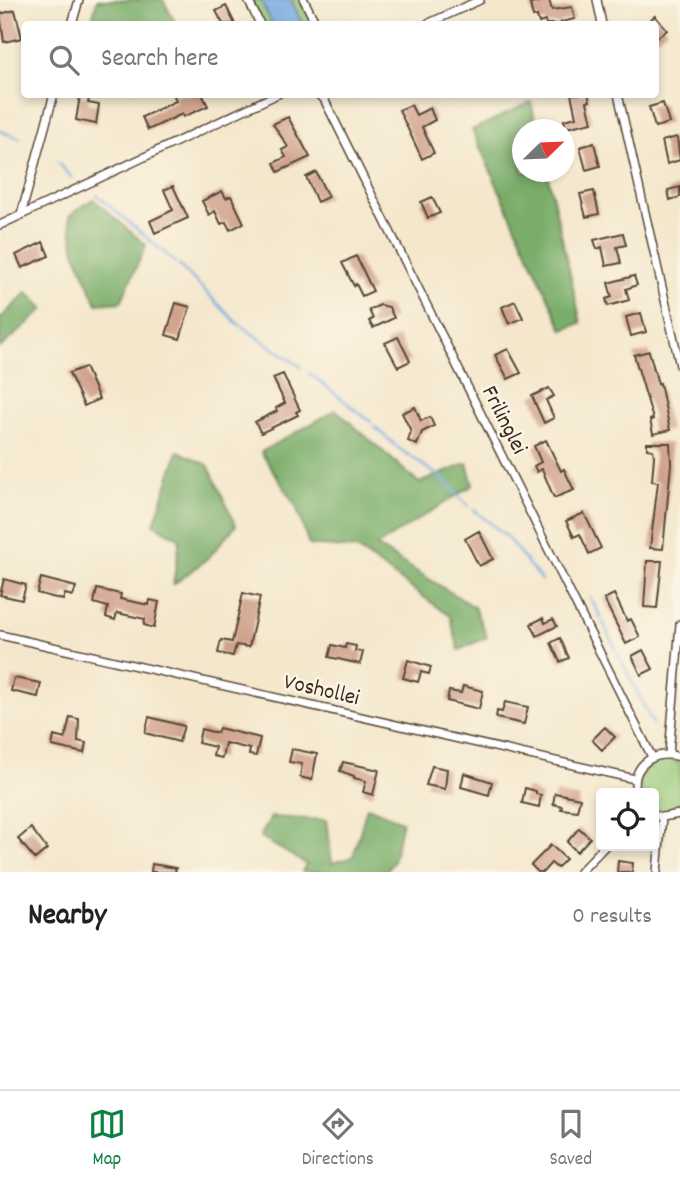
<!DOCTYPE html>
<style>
body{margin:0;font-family:Dekko,sans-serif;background:#f2f2f2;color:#222}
.controls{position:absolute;right:21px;bottom:21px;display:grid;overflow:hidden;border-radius:7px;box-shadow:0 4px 10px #0003}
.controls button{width:63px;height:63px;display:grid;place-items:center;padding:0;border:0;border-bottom:2px solid #e0e0e0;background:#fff;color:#222;font:35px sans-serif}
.compass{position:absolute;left:512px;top:119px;width:63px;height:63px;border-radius:50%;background:#fff;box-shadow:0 4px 10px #0003;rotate:67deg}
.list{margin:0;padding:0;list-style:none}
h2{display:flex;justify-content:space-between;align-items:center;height:91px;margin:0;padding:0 28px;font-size:30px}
h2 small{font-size:23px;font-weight:400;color:#767676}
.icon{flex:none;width:38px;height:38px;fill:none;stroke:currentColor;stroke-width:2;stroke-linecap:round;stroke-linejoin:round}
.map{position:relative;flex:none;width:680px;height:872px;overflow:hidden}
.search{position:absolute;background:#fff;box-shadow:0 4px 10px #0003;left:21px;right:21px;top:21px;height:77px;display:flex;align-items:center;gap:18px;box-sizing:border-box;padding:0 24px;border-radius:7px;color:#767676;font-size:26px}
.sheet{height:217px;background:#fff}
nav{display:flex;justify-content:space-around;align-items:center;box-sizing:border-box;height:98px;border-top:2px solid #e0e0e0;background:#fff;font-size:19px;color:#767676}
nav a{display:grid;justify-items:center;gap:4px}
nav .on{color:#0b8043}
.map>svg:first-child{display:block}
.green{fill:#97c979;stroke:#697a4c;stroke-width:2}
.forest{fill:#79ad69;stroke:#5a6c44;stroke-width:2}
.water{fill:#73a9e1;stroke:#576a80;stroke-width:2}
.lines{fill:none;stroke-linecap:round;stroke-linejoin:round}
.stream{stroke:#73a9e1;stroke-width:2.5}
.building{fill:#d0a28c}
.minor-casing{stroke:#574638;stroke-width:10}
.minor{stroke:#fff;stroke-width:7}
.labels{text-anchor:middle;stroke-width:5;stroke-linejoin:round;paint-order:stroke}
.street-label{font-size:23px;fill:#3b2a1e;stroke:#fcf5e5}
</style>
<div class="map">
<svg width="680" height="872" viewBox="0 0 680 872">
<rect width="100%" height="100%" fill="#fcf5e5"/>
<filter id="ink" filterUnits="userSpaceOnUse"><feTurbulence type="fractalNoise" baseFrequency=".0143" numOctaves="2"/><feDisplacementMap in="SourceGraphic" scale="14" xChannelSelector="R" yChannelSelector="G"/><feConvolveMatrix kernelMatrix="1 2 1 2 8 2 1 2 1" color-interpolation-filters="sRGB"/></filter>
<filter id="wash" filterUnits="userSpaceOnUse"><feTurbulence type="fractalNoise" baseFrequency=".00686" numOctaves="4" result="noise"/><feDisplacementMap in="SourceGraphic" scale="28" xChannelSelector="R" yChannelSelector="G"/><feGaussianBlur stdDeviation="1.57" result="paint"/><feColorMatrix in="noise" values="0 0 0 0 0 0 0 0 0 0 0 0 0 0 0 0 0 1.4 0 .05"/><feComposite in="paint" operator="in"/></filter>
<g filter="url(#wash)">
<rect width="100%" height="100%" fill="#f4e7cc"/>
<path class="green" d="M 251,0 L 299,0 L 312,24 L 263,24 Z
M 667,759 L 680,763 L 680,808 L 665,813 L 654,809 L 654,793 L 641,793 C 636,774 649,762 667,759 Z"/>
<path class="forest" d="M 97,0 L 163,0 L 176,24 L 91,24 Z
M 531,102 L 537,129 L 522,130 L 522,172 L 547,172 L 581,323 L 563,330 L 472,130 Z
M 93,199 L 146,245 L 121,302 L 97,304 L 75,252 L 69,216 Z
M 27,292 L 44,309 L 0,348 L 0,319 Z
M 336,410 L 419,483 L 467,463 L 473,485 L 376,546 L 474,607 L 487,637 L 459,650 L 450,616 L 357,549 L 309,545 L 296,506 L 261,452 Z
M 178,451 L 208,465 L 236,525 L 209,557 L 173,585 L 180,539 L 154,524 Z
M 367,807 L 402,821 L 393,862 L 386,872 L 302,872 L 306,864 L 260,837 L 271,817 L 326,820 L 332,863 L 353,857 Z"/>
<path class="water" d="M 260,0 L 291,0 L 303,24 L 272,24 Z"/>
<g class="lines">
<path class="stream" d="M 0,131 L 20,138
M 58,163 L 72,178
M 97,195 L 175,262
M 179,265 L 237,323 L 301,367
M 309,373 L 371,422
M 374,426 L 395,445
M 397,447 L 443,479 L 468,506
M 474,510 L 505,535 L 542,581
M 590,597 L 601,618
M 603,622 L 616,650
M 618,654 L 620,658
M 622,662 L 653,724"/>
</g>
<g id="blocks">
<path class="building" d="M 538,0 L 549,0 L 552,10 L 572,7 L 575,19 L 561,22 L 561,24 L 546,24 L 545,21 L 539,23 L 537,16 L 533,17 L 530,4 L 539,2 Z
M 226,6 L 235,24 L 223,24 L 216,11 Z
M 15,10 L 22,38 L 4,42 L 0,14 Z
M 655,16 L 667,30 L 655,39 L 655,24 L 645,24 Z
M 178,94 L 202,94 L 208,106 L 183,117 L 182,114 L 148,130 L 142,117 L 176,101 L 174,96 Z
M 571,94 L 588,94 L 590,101 L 587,102 L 592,122 L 566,128 L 564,120 L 576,117 Z
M 80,96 L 89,98 L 88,103 L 99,105 L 96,124 L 76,120 Z
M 663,103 L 669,123 L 655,127 L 649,107 Z
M 411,105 L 416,115 L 430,108 L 435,120 L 422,127 L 434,153 L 422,159 L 399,110 Z
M 288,117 L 310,157 L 278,172 L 274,163 L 286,157 L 282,150 L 288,147 L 273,124 Z
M 677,137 L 680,160 L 667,164 L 662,141 Z
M 594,143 L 600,166 L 586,170 L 580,147 Z
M 316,172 L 328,197 L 317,202 L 306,177 Z
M 173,186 L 188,218 L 155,233 L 150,221 L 173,210 L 164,190 Z
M 680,187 L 680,197 L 670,200 L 668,190 Z
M 222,191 L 226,198 L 231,196 L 244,223 L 230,230 L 226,222 L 221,224 L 215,211 L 209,215 L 202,201 Z
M 594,191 L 599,214 L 586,217 L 580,194 Z
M 432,197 L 440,213 L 428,218 L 421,202 Z
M 623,233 L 626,245 L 617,247 L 621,263 L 606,266 L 602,247 L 597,249 L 594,240 Z
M 43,242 L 49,256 L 22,268 L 16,255 Z
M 356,256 L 373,291 L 362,296 L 356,284 L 354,286 L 342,263 Z
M 634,276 L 637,285 L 626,289 L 629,300 L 608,306 L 606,299 L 612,297 L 608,283 Z
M 515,301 L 523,318 L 509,324 L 502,307 Z
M 176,303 L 190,307 L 180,339 L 166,335 Z
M 380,305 L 389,307 L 394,318 L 373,328 L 369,321 L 373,319 L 369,310 Z
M 641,313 L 646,332 L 631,336 L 626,317 Z
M 398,337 L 410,361 L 398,367 L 385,343 Z
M 508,349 L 521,373 L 508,379 L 495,355 Z
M 649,351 L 658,384 L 660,383 L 670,430 L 653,434 L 650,420 L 653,419 L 634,355 Z
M 85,367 L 99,399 L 84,406 L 69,373 Z
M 283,374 L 300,410 L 296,412 L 298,415 L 261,433 L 255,422 L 277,411 L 276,408 L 285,403 L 273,378 Z
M 549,388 L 554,396 L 546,400 L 554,418 L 544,423 L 532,396 Z
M 415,407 L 421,421 L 430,417 L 434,426 L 422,432 L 417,445 L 408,441 L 411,431 L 402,413 Z
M 546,440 L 561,471 L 564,469 L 574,490 L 554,498 L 542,469 L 537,472 L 534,466 L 541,462 L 534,446 Z
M 647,443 L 670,443 L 671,464 L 663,549 L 650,548 L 658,482 L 652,481 L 654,456 L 653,450 L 647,449 Z
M 584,513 L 601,548 L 589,554 L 580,534 L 574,537 L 566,521 Z
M 479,531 L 493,559 L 479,566 L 465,539 Z
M 647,561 L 662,561 L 657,608 L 644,607 Z
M 41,578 L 76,587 L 73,596 L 65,594 L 63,600 L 37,593 Z
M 4,579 L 26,585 L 22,600 L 0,595 Z
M 97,589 L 121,594 L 120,599 L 149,605 L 150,600 L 159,602 L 154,628 L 144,625 L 145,619 L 117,613 L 115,620 L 106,617 L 108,607 L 94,603 Z
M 243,593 L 260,597 L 249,647 L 236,645 L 233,656 L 218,653 L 221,640 L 232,642 Z
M 614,594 L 627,621 L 631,619 L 640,637 L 626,644 L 604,599 Z
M 543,618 L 545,623 L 553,619 L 557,626 L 537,636 L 531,624 Z
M 560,638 L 569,658 L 560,662 L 551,643 Z
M 346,644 L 356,646 L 355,651 L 363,652 L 360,664 L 329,657 L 332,645 L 345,648 Z
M 643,650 L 653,669 L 641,675 L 632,656 Z
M 408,660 L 431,667 L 429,674 L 421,672 L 418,682 L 403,678 Z
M 14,678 L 41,683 L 38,697 L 11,691 Z
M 463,686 L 483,691 L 479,709 L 447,701 L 449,691 L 461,693 Z
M 505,702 L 528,707 L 524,724 L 496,718 L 497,711 L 502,712 Z
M 70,717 L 79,719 L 78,741 L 86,743 L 84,753 L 52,746 L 54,736 L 65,739 Z
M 149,717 L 184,726 L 179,742 L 145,733 Z
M 605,727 L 615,737 L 602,750 L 592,740 Z
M 219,728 L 260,738 L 256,756 L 249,755 L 250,749 L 225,743 L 222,758 L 213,756 L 215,747 L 198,743 L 201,729 L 217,733 Z
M 292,749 L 317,754 L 312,780 L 300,777 L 302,764 L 289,762 Z
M 343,762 L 379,770 L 373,795 L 363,792 L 366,781 L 354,778 L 354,776 L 340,771 Z
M 432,766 L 447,769 L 445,789 L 426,785 Z
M 464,773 L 492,782 L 489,795 L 461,787 Z
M 525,788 L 536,791 L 536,794 L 541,795 L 539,807 L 522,803 Z
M 555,793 L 580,798 L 577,811 L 561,809 L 562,806 L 553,804 Z
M 31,828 L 47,849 L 35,859 L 18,839 Z
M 579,828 L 590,838 L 577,852 L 567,842 Z
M 551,845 L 566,859 L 557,868 L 551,863 L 543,872 L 538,872 L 531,865 Z
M 618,861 L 633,863 L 632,872 L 617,872 Z
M 152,864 L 176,868 L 175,872 L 151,872 Z"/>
</g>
</g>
<g filter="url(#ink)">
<use href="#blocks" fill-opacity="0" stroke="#574638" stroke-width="2"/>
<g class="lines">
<g class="minor-casing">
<path id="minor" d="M 248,0 L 260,24
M 304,0 L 316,24
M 597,0 L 602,24
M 72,24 L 79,0
M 427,24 L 480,0
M 317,94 L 324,99 L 652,757
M 618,94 L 680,366
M 21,215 L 54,94
M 0,225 L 278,94
M 0,635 L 635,779
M 669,754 L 680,624
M 636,793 C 630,765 655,749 680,757
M 654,815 L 662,817 L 680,814
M 580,872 L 605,846
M 657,872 L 662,817"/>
</g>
<use href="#minor" class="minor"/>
</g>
</g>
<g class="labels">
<g class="street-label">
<text transform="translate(506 419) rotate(63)" y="8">Frilinglei</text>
<text transform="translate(322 688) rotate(13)" y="8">Voshollei</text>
</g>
</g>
</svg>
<div class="controls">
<button><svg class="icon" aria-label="locate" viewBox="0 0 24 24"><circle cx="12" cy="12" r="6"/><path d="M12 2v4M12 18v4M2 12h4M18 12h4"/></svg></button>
</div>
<svg class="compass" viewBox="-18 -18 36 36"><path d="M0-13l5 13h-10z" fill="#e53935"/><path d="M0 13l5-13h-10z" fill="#767676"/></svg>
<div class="search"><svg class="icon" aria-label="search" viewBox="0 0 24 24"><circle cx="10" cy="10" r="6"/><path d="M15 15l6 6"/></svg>Search here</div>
</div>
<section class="sheet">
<h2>Nearby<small>0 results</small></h2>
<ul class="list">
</ul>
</section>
<nav>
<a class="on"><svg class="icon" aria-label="map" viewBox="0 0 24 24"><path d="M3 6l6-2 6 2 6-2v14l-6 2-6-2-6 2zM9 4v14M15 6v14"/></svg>Map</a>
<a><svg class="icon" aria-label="directions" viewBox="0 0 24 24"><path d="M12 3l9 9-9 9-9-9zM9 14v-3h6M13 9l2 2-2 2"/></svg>Directions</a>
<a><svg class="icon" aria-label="saved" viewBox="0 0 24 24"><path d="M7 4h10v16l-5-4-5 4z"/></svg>Saved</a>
</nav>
